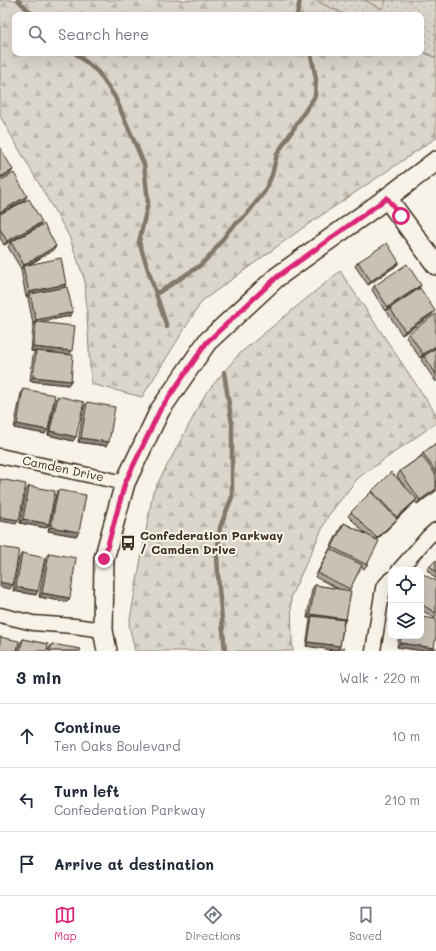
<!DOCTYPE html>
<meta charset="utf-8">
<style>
body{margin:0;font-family:Mali,sans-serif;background:#f6f6f7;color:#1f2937}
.controls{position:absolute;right:12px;bottom:12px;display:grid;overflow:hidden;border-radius:8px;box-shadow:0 4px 16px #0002}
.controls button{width:36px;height:36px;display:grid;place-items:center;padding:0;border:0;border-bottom:1px solid #e0e1e3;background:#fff;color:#1f2937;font:20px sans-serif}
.stop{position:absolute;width:12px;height:12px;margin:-9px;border:3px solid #db2777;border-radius:50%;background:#fff}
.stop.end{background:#db2777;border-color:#fff;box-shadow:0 1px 4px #0008}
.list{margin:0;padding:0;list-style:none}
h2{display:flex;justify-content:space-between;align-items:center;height:52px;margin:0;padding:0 16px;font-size:17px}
h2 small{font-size:13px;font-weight:400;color:#747a83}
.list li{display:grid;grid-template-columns:26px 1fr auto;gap:12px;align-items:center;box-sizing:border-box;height:64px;padding:0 16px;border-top:1px solid #e0e1e3}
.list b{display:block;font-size:15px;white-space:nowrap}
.list p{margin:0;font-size:13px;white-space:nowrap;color:#747a83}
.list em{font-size:13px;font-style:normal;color:#747a83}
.icon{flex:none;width:22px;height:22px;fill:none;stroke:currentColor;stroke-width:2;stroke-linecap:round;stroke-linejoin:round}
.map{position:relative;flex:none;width:436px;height:651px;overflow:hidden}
.search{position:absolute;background:#fff;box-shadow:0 4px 16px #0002;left:12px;right:12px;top:12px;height:44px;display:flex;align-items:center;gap:10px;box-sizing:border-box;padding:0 14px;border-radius:8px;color:#747a83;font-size:15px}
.sheet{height:244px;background:#fff}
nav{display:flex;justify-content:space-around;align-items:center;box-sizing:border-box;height:56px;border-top:1px solid #e0e1e3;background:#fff;font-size:11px;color:#747a83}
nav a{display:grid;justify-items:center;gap:2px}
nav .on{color:#db2777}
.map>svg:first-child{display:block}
.grass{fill:url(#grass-dots);stroke:#8b8074}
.forest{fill:url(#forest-firs);stroke:#8b8074}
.pitch{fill:#dbd6cb;stroke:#8b8074}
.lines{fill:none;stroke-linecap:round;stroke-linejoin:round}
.stream{stroke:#84786c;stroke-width:4.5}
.street-casing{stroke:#3b2a1e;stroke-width:17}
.secondary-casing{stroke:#3b2a1e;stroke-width:22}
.street{stroke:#f7f3e8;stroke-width:14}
.secondary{stroke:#f7f3e8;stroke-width:19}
.wall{fill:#aca69d;stroke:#3b2a1e}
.shaded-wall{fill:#8c877f;stroke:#3b2a1e}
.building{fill:#c8c1b6;stroke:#3b2a1e}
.route{stroke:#db2777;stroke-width:5}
.labels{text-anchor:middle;stroke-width:4;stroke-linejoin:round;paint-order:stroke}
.street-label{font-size:12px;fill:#3b2a1e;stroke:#f7f3e8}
.poi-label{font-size:12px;font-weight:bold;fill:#3b2a1e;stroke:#f7f3e8;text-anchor:start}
</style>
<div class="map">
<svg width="436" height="651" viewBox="0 0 436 651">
<defs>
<pattern id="grass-dots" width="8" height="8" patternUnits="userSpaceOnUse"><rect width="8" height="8" fill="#dbd6cb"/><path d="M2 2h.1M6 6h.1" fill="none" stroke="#bdb8ae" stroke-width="1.8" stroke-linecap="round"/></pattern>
<pattern id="forest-firs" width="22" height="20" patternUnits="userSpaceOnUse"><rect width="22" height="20" fill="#dbd6cb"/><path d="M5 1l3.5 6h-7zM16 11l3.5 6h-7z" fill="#bdb8ae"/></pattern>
</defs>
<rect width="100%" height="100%" fill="#f7f3e8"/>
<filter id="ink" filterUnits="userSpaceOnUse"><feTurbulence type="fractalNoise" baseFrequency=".025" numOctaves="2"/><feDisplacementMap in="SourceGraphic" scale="8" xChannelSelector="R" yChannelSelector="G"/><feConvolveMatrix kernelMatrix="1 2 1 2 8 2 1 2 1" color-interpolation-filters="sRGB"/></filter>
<g filter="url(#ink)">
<path class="grass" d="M 314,0 L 436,0 L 436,58 L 421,51 L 421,15 L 346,15 Z"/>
<path class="forest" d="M 0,0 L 314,0 L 346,15 L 15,15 L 15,53 L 421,53 L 421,51 L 436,58 L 436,138 L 304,227 L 202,301 L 142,397 L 91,384 L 85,281 L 69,236 L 0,116 Z
M 340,271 L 436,414 L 436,423 L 358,478 L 328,516 L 291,596 L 292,641 L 293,651 L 135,651 L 129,625 L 153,492 L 206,393 L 239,354 Z"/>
<path class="pitch" d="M 364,0 L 386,0 L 382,9 Z"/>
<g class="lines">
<path class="stream" d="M 18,0 L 33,15
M 297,15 L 300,0
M 75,53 L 98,72 L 115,97 L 144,164 L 148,203 L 139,242 L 167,327
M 156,294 L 198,267 L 211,255 L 230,229 L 246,215 L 265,191 L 272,175 L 277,154 L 315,96 L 316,79 L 312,59 L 310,53
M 224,372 L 232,424 L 232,497 L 220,527 L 217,556 L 219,589 L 225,651"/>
<g class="street-casing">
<path id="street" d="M 0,456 L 125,483
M 399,570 L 428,537 L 436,530
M 0,615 L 33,623 L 74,626 L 103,630
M 373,651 L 383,588 L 391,579"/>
</g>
<g class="secondary-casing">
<path id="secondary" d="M 387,198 L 436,265
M 107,651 L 103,630 L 104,559 L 125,483 L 160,410 L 207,342 L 277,277 L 387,198 L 436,161"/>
</g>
<use href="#street" class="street"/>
<use href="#secondary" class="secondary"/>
</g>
<path class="wall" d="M 0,214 L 39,226 L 4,245 L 0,238 Z
M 11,242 L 54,250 L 27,266 L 66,284 L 64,287 L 70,316 L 40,322 L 70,354 L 71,381 L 68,385 L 30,381 L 33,355 L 35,352 L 31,351 L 33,326 L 35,323 L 33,324 L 28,298 L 29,296 L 26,297 L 21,270 L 22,268 L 21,269 L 8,247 Z
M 358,262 L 399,262 L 396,266 L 368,285 L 355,266 Z
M 421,285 L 418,289 L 432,315 L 402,335 L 387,312 L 390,308 L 385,311 L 372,290 L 374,286 Z
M 409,333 L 436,348 L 420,358 L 406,337 Z
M 436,348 L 436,382 L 421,360 L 424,356 Z
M 23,389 L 45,434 L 14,428 L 21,393 Z
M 58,396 L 73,441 L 48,435 L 55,400 Z
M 87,402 L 106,446 L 78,442 L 84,406 Z
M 436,443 L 436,491 L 417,504 L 415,501 L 377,540 L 367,565 L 364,569 L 361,567 L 349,590 L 346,619 L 344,623 L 340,646 L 338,649 L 334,650 L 306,646 L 310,620 L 310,618 L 307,618 L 312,589 L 315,585 L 339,589 L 315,577 L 341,527 L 344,523 L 366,534 L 348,516 L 351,512 L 372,491 L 404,486 L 397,476 L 400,471 L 420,457 L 423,453 Z
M 29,486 L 49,524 L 46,528 L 20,523 L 26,490 Z
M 58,490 L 79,532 L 76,536 L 48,531 L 56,494 Z
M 22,553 L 36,595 L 13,591 L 19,558 Z
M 49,553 L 70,598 L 67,602 L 39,597 L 46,557 Z
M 436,560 L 436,579 L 427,570 L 430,566 Z
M 421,576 L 436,581 L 436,617 L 435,618 L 421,610 Z
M 399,636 L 421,636 L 434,648 L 433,649 L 424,651 L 397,647 Z
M 23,639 L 47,651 L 18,651 L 20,643 Z
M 52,644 L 80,651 L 48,651 L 49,648 Z"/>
<path class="shaded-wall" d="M 13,170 L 10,174 L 0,179 L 0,177 Z
M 27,196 L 25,200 L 0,214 L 0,212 Z
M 42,222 L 39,226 L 4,245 L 7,241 Z
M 56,246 L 54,250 L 24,267 L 23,266 L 21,269 L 24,265 Z
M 399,262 L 396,266 L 368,285 L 371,281 Z
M 66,284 L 63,289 L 30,294 L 29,296 L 26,297 L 29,292 Z
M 421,285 L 418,289 L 385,311 L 388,307 Z
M 435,311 L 432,315 L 402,335 L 405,331 Z
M 73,312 L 70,316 L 36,323 L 36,322 L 35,323 L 33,324 L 36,320 Z
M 436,346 L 436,348 L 420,358 L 423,354 Z
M 33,347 L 72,351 L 69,355 L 31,351 Z
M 33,377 L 71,381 L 68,385 L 30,381 Z
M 17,424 L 48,430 L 45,434 L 14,428 Z
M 50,431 L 76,437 L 73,441 L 48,435 Z
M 81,438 L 109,442 L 106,446 L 78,442 Z
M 436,489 L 436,491 L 417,504 L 420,500 Z
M 417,499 L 414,503 L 396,519 L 394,523 L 374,542 L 377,538 L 395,521 L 397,517 Z
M 0,517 L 19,520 L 16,524 L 0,521 Z
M 23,519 L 49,524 L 46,528 L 20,523 Z
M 51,527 L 79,532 L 76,536 L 48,531 Z
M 0,582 L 13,585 L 10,589 L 0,587 Z
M 16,587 L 38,591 L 36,595 L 13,591 Z
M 42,593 L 70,598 L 67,602 L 39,597 Z
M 310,614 L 346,619 L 343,623 L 312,616 L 310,618 L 307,618 Z
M 308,642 L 340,646 L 337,651 L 306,646 Z
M 400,643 L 434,648 L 432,651 L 424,651 L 397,647 Z"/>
<path class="building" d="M 0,147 L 13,170 L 0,177 Z
M 14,173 L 27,196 L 0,212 L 0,181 Z
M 29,199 L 42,222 L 7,241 L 0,229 L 0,214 Z
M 44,224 L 56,246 L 24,265 L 11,242 Z
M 387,243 L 399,262 L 371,281 L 358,262 Z
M 61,258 L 66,284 L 29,292 L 23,266 Z
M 407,264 L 421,285 L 388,307 L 374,286 Z
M 67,287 L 73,312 L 36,320 L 30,294 Z
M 420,288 L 435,311 L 405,331 L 390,308 Z
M 436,314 L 436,346 L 423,354 L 409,333 Z
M 36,322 L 75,326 L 72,351 L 33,347 Z
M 436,348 L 436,374 L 424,356 Z
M 36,351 L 73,355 L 71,381 L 33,377 Z
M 23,389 L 55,395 L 48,430 L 17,424 Z
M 58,396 L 84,402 L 76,437 L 50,431 Z
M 87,402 L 115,407 L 109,442 L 81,438 Z
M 436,443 L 436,472 L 423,453 Z
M 422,456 L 436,475 L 436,489 L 420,500 L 400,471 Z
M 391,472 L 417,499 L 397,517 L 372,491 Z
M 0,479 L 26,484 L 19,520 L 0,517 Z
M 29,486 L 55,491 L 49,524 L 23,519 Z
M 58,490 L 86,495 L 79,532 L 51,527 Z
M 371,492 L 397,519 L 377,538 L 351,512 Z
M 344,523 L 379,541 L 367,565 L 332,547 Z
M 0,547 L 19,550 L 13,585 L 0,582 Z
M 330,549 L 362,565 L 350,589 L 318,573 Z
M 22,553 L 45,558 L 38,591 L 16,587 Z
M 49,553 L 76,558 L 70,598 L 42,593 Z
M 436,560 L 436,572 L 430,566 Z
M 423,574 L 436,581 L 436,613 L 421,604 L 421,577 Z
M 315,585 L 351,591 L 346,619 L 310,614 Z
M 312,616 L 344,620 L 340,646 L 308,642 Z
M 421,617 L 436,619 L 436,635 L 434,648 L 400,643 L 401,636 L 421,636 Z
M 0,637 L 19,641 L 17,651 L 0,651 Z
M 23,639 L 48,644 L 47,651 L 20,651 Z
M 52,644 L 81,649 L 80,651 L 50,651 Z
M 344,648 L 344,651 L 328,651 Z
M 436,648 L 436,651 L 424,651 Z"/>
</g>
<g class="lines" filter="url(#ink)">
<path class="route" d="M 104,559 L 125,483 L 160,410 L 207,342 L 277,277 L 387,198 L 401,216"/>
</g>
<defs>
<g id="bus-bare" transform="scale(1.2)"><path d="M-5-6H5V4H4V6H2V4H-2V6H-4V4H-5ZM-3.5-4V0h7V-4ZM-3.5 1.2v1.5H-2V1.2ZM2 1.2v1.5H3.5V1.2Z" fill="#3b2a1e" stroke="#f7f3e8" stroke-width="2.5" paint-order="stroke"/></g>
</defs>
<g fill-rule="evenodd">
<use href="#bus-bare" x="128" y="543"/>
</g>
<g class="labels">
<g class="street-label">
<text transform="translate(63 469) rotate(12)" y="4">Camden Drive</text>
</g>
<g class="poi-label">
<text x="140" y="540">Confederation Parkway<tspan x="140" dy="14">/ Camden Drive</tspan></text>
</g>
</g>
</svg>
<div class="controls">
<button><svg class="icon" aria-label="locate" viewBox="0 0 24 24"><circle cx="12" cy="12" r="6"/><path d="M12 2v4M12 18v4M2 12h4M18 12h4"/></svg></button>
<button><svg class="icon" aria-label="layers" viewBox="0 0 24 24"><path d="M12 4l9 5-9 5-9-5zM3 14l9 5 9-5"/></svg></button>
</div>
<div class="stop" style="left:401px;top:216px"></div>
<div class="stop end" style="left:104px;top:559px"></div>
<div class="search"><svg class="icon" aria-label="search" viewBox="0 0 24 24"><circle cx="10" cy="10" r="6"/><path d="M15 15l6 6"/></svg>Search here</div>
</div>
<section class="sheet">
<h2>3 min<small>Walk · 220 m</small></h2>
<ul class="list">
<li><svg class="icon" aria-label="ahead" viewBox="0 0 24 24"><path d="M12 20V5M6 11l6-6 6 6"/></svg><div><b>Continue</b><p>Ten Oaks Boulevard</p></div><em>10 m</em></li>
<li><svg class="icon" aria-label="left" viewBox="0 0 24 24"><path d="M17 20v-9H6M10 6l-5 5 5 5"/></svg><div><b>Turn left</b><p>Confederation Parkway</p></div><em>210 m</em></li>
<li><svg class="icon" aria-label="arrive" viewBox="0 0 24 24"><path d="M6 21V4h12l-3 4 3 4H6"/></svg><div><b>Arrive at destination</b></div></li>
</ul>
</section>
<nav>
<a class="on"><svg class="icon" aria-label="map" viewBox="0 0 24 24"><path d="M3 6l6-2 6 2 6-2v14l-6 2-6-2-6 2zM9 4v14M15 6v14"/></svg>Map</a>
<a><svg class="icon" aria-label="directions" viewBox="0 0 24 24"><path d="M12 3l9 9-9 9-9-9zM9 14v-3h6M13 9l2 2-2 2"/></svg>Directions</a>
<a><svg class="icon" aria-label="saved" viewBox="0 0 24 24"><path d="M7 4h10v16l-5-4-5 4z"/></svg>Saved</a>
</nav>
